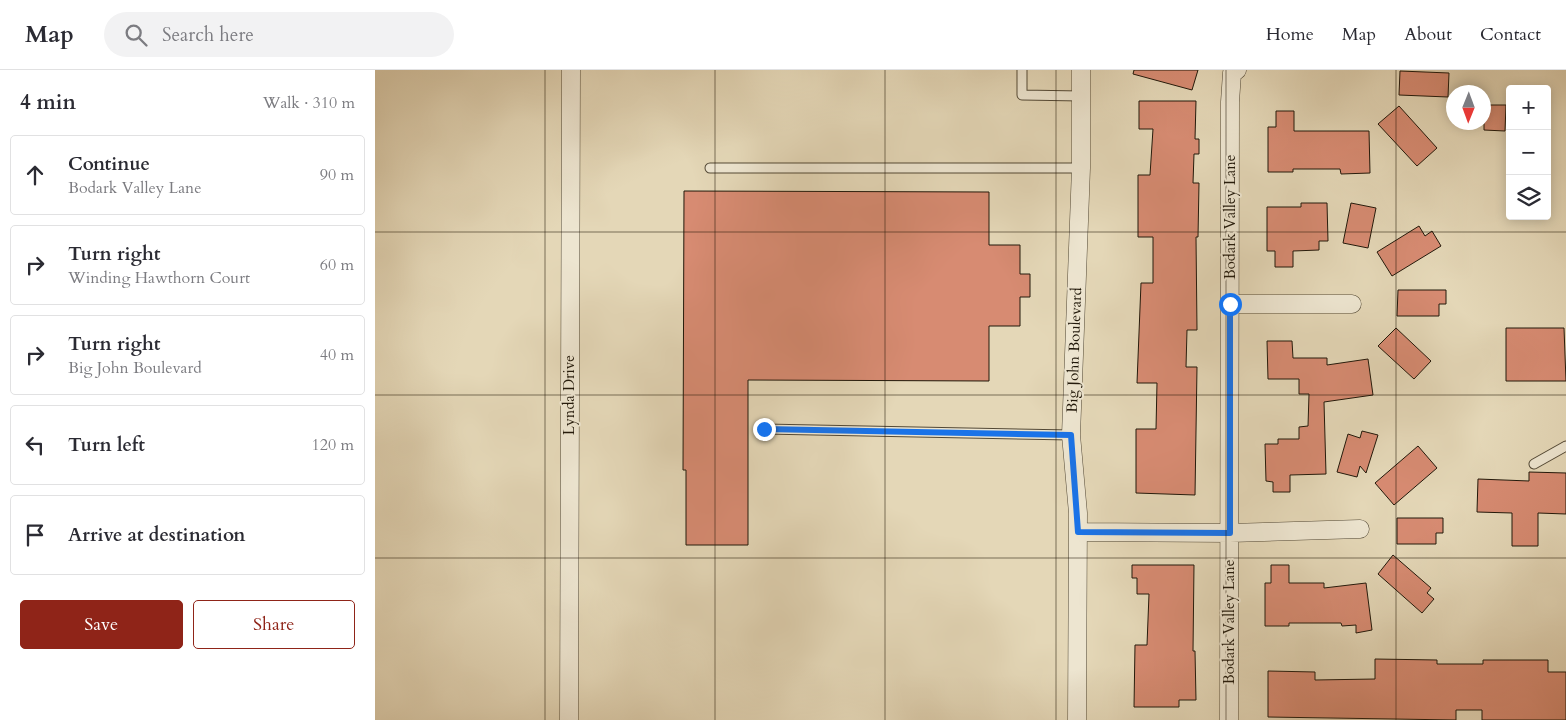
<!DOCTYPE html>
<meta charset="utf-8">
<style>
body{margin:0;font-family:Cardo,serif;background:#f2f2f3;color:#2b2b33}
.controls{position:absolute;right:15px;top:15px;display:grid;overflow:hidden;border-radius:5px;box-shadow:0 2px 12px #0003}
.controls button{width:45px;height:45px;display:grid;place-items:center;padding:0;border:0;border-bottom:1px solid #e1e1e2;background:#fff;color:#2b2b33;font:25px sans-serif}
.compass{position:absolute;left:1071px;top:15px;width:45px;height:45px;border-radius:50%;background:#fff;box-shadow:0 2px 12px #0003;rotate:181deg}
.stop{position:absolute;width:15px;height:15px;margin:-11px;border:4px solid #1a73e8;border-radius:50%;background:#fff}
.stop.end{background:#1a73e8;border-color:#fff;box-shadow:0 1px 5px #0008}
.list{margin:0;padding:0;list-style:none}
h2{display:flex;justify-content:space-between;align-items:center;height:65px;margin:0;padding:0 20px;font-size:21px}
h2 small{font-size:16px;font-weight:400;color:#7c7c81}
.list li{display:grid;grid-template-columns:32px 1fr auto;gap:15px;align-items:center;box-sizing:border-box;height:80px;margin:0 10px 10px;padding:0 10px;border:1px solid #e1e1e2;border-radius:5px}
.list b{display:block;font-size:19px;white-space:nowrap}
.list p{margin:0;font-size:16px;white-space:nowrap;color:#7c7c81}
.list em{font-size:16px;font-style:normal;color:#7c7c81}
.actions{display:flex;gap:10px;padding:15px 20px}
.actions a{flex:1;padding:11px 0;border:1px solid #8f2418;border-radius:5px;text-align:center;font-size:18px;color:#8f2418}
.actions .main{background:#8f2418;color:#fff}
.icon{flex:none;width:28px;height:28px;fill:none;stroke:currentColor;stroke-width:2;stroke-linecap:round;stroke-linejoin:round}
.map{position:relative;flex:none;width:1191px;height:650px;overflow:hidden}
header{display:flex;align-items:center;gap:30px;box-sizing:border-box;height:70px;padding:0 25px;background:#fff;border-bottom:1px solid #e1e1e2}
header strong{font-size:24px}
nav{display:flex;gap:28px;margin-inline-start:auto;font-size:18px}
.search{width:350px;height:45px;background:#f2f2f3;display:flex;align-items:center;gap:12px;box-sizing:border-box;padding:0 18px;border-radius:28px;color:#7c7c81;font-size:19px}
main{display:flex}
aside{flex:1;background:#fff}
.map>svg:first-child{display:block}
.building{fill:#d78b72;stroke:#21180a}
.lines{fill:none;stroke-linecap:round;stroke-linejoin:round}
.service-casing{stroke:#524835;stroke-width:11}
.minor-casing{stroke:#524835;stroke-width:19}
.service{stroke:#ede5d0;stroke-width:9}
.minor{stroke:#ede5d0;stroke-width:18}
.route{stroke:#1a73e8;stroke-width:6}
.grid{fill:none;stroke:#21180a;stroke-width:1;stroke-opacity:0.55}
.labels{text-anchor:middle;stroke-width:4;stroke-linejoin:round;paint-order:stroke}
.street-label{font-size:15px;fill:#21180a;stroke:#ede5d0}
</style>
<header>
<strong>Map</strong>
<div class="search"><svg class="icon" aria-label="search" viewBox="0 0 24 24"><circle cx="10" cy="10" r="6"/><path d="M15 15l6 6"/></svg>Search here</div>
<nav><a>Home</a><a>Map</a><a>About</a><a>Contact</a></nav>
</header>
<main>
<aside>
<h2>4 min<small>Walk · 310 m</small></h2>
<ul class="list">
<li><svg class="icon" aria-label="ahead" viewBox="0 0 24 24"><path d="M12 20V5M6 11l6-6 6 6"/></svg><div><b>Continue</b><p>Bodark Valley Lane</p></div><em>90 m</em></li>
<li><svg class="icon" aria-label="right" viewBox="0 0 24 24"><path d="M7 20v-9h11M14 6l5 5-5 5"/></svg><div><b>Turn right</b><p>Winding Hawthorn Court</p></div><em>60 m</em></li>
<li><svg class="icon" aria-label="right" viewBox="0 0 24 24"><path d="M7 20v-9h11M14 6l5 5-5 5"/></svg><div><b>Turn right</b><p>Big John Boulevard</p></div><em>40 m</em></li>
<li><svg class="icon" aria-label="left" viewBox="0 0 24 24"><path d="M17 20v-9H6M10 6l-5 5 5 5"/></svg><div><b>Turn left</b></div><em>120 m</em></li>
<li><svg class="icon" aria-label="arrive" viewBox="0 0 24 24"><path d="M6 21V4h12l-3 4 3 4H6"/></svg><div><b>Arrive at destination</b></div></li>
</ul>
<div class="actions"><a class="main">Save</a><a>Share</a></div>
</aside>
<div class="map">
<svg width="1191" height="650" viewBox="0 0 1191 650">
<rect width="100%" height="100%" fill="#e4d7b7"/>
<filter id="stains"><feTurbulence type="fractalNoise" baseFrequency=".004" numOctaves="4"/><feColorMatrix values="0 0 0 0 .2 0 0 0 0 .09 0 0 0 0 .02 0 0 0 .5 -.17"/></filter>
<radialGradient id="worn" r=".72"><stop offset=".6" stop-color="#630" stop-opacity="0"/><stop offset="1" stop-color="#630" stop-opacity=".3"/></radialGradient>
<path class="building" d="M 759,0 L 823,0 L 817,20 L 758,4 Z
M 1025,1 L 1074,3 L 1073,27 L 1024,25 Z
M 764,31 L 821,31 L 820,69 L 824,69 L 824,84 L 819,84 L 818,113 L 824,113 L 823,167 L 821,167 L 822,260 L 812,260 L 811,297 L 822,297 L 820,425 L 761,423 L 761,359 L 781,359 L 782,313 L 762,313 L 766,213 L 778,213 L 778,167 L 763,167 L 763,105 L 775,105 L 778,59 L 764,59 Z
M 1109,35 L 1131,35 L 1130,61 L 1109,60 Z
M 1024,36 L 1062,78 L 1042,96 L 1003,54 Z
M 901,41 L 919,41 L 919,61 L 994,61 L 995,103 L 966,104 L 965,99 L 918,99 L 918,102 L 893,102 L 893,57 L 901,57 Z
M 309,121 L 614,122 L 614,175 L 645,175 L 645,204 L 655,204 L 655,227 L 645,227 L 645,256 L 614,256 L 614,311 L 373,310 L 373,475 L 311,475 L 311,400 L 308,400 Z
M 926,133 L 952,133 L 953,171 L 944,171 L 944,180 L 918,181 L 918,197 L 900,197 L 900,181 L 892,181 L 892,137 L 926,137 Z
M 976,133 L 1001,138 L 993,178 L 968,173 Z
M 1044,156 L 1050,166 L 1057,161 L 1066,176 L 1017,206 L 1002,182 Z
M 1023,220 L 1071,220 L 1071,234 L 1064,234 L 1064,246 L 1022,246 Z
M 1021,258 L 1056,291 L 1039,309 L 1003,276 Z
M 1131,258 L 1189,258 L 1191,311 L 1131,311 Z
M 892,271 L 917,271 L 918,288 L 952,288 L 952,295 L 993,289 L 998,325 L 949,332 L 951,404 L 915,405 L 915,422 L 898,422 L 898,412 L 891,411 L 890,374 L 903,374 L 903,369 L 924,369 L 924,357 L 933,356 L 934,324 L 924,324 L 924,309 L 893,309 Z
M 987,361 L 1003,365 L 991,403 L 985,396 L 982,407 L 962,402 L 973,364 L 985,368 Z
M 1043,376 L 1062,398 L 1019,435 L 1000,413 Z
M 1154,402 L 1191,403 L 1191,444 L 1163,443 L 1163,476 L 1137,476 L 1137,443 L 1102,442 L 1103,409 L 1154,411 Z
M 1022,448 L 1068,448 L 1068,463 L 1061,463 L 1061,474 L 1022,474 Z
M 1018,485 L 1056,518 L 1052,523 L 1059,529 L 1047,543 L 1003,504 Z
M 757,495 L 819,495 L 818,581 L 820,581 L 821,630 L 804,630 L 804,637 L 759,637 L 760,575 L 772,575 L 774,524 L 762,524 L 762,508 L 757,508 Z
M 896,495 L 914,495 L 914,513 L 949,513 L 949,518 L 991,513 L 997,560 L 981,563 L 981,555 L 967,556 L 966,553 L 914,553 L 914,556 L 890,556 L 890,513 L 896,513 Z
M 1000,589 L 1062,590 L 1062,594 L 1108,594 L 1108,590 L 1173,590 L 1173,602 L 1191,602 L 1191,650 L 1107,650 L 1107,640 L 1081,640 L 1081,650 L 893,647 L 893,601 L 940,602 L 940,610 L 1000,609 Z"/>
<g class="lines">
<g class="service-casing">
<path id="service" d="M 647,0 L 647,25 L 706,26
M 335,98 L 706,98
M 389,359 L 696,365
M 1159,394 L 1191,376"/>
</g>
<g class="minor-casing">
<path id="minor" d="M 855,234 L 977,234
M 703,462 L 855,463 L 985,459
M 194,650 L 196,0
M 702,650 L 703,443 L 696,365 L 706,98 L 706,0
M 854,650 L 855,32 L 857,3 L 862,0"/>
</g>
<use href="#service" class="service"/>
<use href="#minor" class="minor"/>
</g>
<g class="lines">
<path class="route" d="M 389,359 L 696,365 L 703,462 L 855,463 L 855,234"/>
</g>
<path class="grid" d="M 170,0 L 170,650M 340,0 L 340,650M 510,0 L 510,650M 681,0 L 681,650M 851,0 L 851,650M 1021,0 L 1021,650M 0,162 L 1191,162M 0,325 L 1191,325M 0,488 L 1191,488"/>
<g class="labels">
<g class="street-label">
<text transform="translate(855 147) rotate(-90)" y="5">Bodark Valley Lane</text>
<text transform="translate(699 280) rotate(-88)" y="5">Big John Boulevard</text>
<text transform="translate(194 325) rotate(-90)" y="5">Lynda Drive</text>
<text transform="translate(854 552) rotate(-90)" y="5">Bodark Valley Lane</text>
</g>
</g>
<rect width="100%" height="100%" filter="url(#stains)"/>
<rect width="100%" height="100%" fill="url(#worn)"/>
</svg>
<div class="controls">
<button>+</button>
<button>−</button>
<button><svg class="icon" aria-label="layers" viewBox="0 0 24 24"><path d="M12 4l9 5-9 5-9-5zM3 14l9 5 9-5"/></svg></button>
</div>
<svg class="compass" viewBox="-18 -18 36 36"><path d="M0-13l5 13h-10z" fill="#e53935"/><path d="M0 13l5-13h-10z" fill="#7c7c81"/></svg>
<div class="stop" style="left:855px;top:234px"></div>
<div class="stop end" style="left:389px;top:359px"></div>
</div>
</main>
